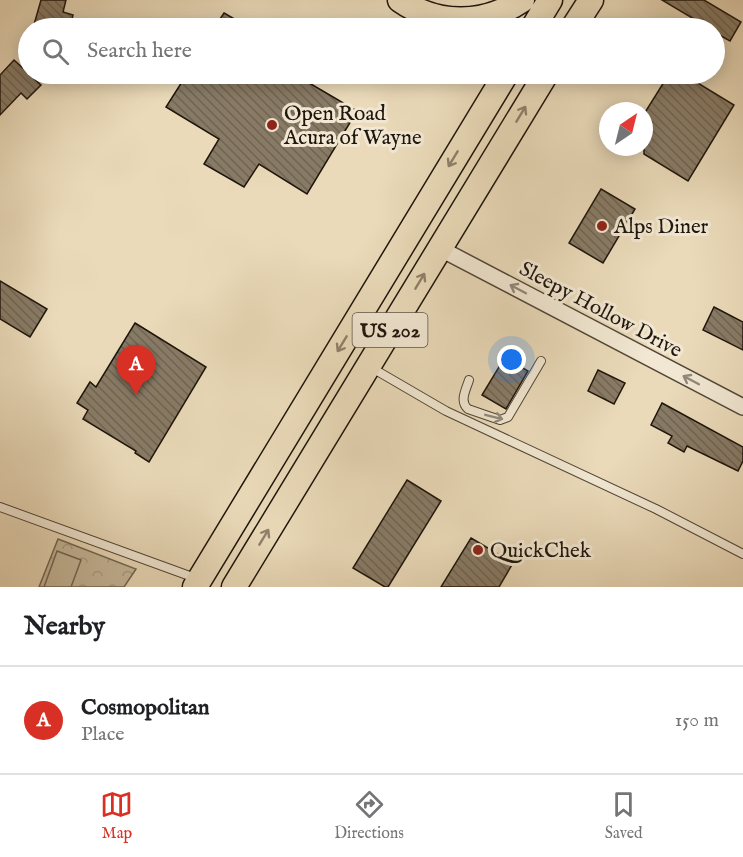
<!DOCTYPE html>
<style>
body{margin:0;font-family:"IM FELL English",serif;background:#f6f6f6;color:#202124}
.compass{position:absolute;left:599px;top:102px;width:54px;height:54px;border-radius:50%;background:#fff;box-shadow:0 3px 15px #0003;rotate:35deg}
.you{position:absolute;left:512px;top:360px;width:21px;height:21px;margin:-15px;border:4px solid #fff;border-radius:50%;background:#1a73e8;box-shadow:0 0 0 9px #1a73e833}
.badge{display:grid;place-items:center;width:39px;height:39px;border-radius:50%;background:#d93025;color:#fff;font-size:20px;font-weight:700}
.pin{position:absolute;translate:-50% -50px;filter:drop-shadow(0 2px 3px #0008)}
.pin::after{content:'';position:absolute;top:32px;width:21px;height:18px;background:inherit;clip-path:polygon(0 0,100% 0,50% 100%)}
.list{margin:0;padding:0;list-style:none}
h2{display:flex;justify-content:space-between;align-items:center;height:78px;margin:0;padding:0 24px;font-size:26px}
h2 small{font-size:20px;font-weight:400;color:#757577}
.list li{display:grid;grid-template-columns:39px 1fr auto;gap:18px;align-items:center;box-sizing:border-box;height:108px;padding:0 24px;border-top:2px solid #e0e0e0}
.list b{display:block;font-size:22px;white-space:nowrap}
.list p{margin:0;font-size:20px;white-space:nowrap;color:#757577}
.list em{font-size:20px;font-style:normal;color:#757577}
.icon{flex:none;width:33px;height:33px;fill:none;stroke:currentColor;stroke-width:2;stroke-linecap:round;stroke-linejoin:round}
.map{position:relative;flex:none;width:743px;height:587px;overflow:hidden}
.search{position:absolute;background:#fff;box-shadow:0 3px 15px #0003;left:18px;right:18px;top:18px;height:66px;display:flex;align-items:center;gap:15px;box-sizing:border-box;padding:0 21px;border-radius:33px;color:#757577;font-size:22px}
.sheet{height:186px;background:#fff}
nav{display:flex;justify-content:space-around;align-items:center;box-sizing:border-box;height:84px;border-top:2px solid #e0e0e0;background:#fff;font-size:16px;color:#757577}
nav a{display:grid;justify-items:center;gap:3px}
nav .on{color:#d93025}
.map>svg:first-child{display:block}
.park{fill:url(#park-crowns);stroke:#726754;stroke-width:1.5}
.garden{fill:#c7b99c;stroke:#726754;stroke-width:1.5}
.building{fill:url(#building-back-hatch);stroke:#1e150c;stroke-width:1.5}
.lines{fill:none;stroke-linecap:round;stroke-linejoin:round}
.service-casing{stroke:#514637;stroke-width:10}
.minor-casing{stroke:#514637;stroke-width:18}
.trunk-casing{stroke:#1e150c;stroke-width:27}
.service{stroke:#f1e7d2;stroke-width:8}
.minor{stroke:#f1e7d2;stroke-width:15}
.trunk{stroke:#eadab9;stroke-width:24}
.oneway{stroke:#8e816b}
.oneway2{stroke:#928879}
.poi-dot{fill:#8f2418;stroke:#f1e7d2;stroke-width:2}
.labels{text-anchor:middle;stroke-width:6;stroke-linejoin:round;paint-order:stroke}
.shield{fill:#f1e7d2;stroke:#5d5447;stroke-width:1.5}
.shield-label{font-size:20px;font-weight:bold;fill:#1e150c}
.poi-label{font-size:21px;fill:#1e150c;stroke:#f1e7d2;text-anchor:start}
.street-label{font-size:21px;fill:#1e150c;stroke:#f1e7d2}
</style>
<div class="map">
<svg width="743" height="587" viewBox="0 0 743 587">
<defs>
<pattern id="park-crowns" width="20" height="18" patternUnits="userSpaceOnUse" patternTransform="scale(1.5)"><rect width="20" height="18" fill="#c7b99c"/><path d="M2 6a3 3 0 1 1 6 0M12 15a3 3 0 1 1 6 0" fill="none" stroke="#aa9e85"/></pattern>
<pattern id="building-back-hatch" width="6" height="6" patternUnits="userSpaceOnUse" patternTransform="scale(1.5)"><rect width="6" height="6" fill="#887b66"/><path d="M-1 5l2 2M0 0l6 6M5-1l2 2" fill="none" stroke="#6f6452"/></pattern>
</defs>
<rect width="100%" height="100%" fill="#eadab9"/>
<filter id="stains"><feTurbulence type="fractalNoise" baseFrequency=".00333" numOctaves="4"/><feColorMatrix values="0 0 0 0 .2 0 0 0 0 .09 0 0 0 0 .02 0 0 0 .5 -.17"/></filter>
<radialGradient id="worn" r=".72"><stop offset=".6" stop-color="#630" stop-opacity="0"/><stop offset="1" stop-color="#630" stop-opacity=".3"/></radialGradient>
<path class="park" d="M 58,539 L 136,569 L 124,587 L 39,587 Z"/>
<path class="garden" d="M 57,551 L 81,560 L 71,587 L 44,587 Z"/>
<path class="building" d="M 41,0 L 66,0 L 63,12 L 73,15 L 70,28 L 33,28 Z
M 662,0 L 704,0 L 741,22 L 730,41 L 714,32 L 714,28 L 709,28 Z
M 224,13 L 250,28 L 214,28 Z
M 14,60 L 41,85 L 27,99 L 21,93 L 0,115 L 0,75 Z
M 187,74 L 294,74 L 357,111 L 307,194 L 259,164 L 244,187 L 204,164 L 219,139 L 166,107 Z
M 669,74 L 683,74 L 734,105 L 688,181 L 644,154 L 644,114 Z
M 601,189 L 635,209 L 603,263 L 569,243 Z
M 0,281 L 47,309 L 30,337 L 0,319 Z
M 714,307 L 743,322 L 743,350 L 703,330 Z
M 135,323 L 206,367 L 149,462 L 135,453 L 136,451 L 83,419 L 88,410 L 77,403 L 90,382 L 96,387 Z
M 505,357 L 528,371 L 506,409 L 482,395 Z
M 598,370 L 625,383 L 614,404 L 588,391 Z
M 662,403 L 743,447 L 743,461 L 738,471 L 687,446 L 684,452 L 668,443 L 672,436 L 651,425 Z
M 407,480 L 441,501 L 388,587 L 385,587 L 353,568 Z
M 471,538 L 513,563 L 499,587 L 441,587 Z"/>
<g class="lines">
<g class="service-casing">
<path id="service" d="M 372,368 L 446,411 L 656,509 L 743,554
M 469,380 C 466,390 459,401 468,409 L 500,420 L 508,417 L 541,361
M 0,507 L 198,579"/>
</g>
<g class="minor-casing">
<path id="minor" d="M 439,248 L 743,407"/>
</g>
<g class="trunk-casing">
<path id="trunk" d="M 400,0 C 437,26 484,26 522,0
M 533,28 L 550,0
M 573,28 L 591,0
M 195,587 L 506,74
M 234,587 L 546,74"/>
</g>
<use href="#service" class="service"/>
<use href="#minor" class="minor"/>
<use href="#trunk" class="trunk"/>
</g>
<defs><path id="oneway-shaft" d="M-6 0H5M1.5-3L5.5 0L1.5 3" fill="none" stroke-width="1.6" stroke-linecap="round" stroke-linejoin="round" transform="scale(1.5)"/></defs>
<g class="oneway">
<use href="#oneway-shaft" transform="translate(521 114) rotate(-59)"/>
<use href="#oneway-shaft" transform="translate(453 159) rotate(121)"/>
<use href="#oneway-shaft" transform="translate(420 281) rotate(-59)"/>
<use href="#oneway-shaft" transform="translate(342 344) rotate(121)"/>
<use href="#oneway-shaft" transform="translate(264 537) rotate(-59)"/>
</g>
<g class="oneway2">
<use href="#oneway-shaft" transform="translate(518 289) rotate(-152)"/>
<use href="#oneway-shaft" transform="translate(691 380) rotate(-152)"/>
<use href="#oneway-shaft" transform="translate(494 417) rotate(14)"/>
</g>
<g class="poi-dot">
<circle cx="272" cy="125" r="6"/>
<circle cx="602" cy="226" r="6"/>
<circle cx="478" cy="550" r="6"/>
</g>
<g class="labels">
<rect class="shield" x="352.5" y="313" width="75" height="34" rx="4.5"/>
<g class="shield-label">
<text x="390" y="337">US 202</text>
</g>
<g class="poi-label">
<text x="284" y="120">Open Road<tspan x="284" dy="24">Acura of Wayne</tspan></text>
<text x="614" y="233">Alps Diner</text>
<text x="490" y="557">QuickChek</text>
</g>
<g class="street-label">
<text transform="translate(601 309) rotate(28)" y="7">Sleepy Hollow Drive</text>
</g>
</g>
<rect width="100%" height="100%" filter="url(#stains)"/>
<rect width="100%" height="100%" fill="url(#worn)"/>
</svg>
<svg class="compass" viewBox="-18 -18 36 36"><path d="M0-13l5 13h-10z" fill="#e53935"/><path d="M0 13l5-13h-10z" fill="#757577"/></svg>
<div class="you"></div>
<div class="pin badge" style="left:136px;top:395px">A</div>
<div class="search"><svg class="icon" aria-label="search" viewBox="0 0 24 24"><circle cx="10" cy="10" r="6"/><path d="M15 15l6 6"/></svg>Search here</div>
</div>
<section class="sheet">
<h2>Nearby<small></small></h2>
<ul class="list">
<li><span class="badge">A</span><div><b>Cosmopolitan</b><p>Place</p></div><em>150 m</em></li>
</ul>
</section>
<nav>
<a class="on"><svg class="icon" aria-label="map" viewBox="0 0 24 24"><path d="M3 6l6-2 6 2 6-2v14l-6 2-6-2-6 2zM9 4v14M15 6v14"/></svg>Map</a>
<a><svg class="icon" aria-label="directions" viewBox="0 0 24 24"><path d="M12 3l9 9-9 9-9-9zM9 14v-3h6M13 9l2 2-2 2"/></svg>Directions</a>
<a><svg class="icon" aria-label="saved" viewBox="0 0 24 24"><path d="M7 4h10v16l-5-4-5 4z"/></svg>Saved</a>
</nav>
